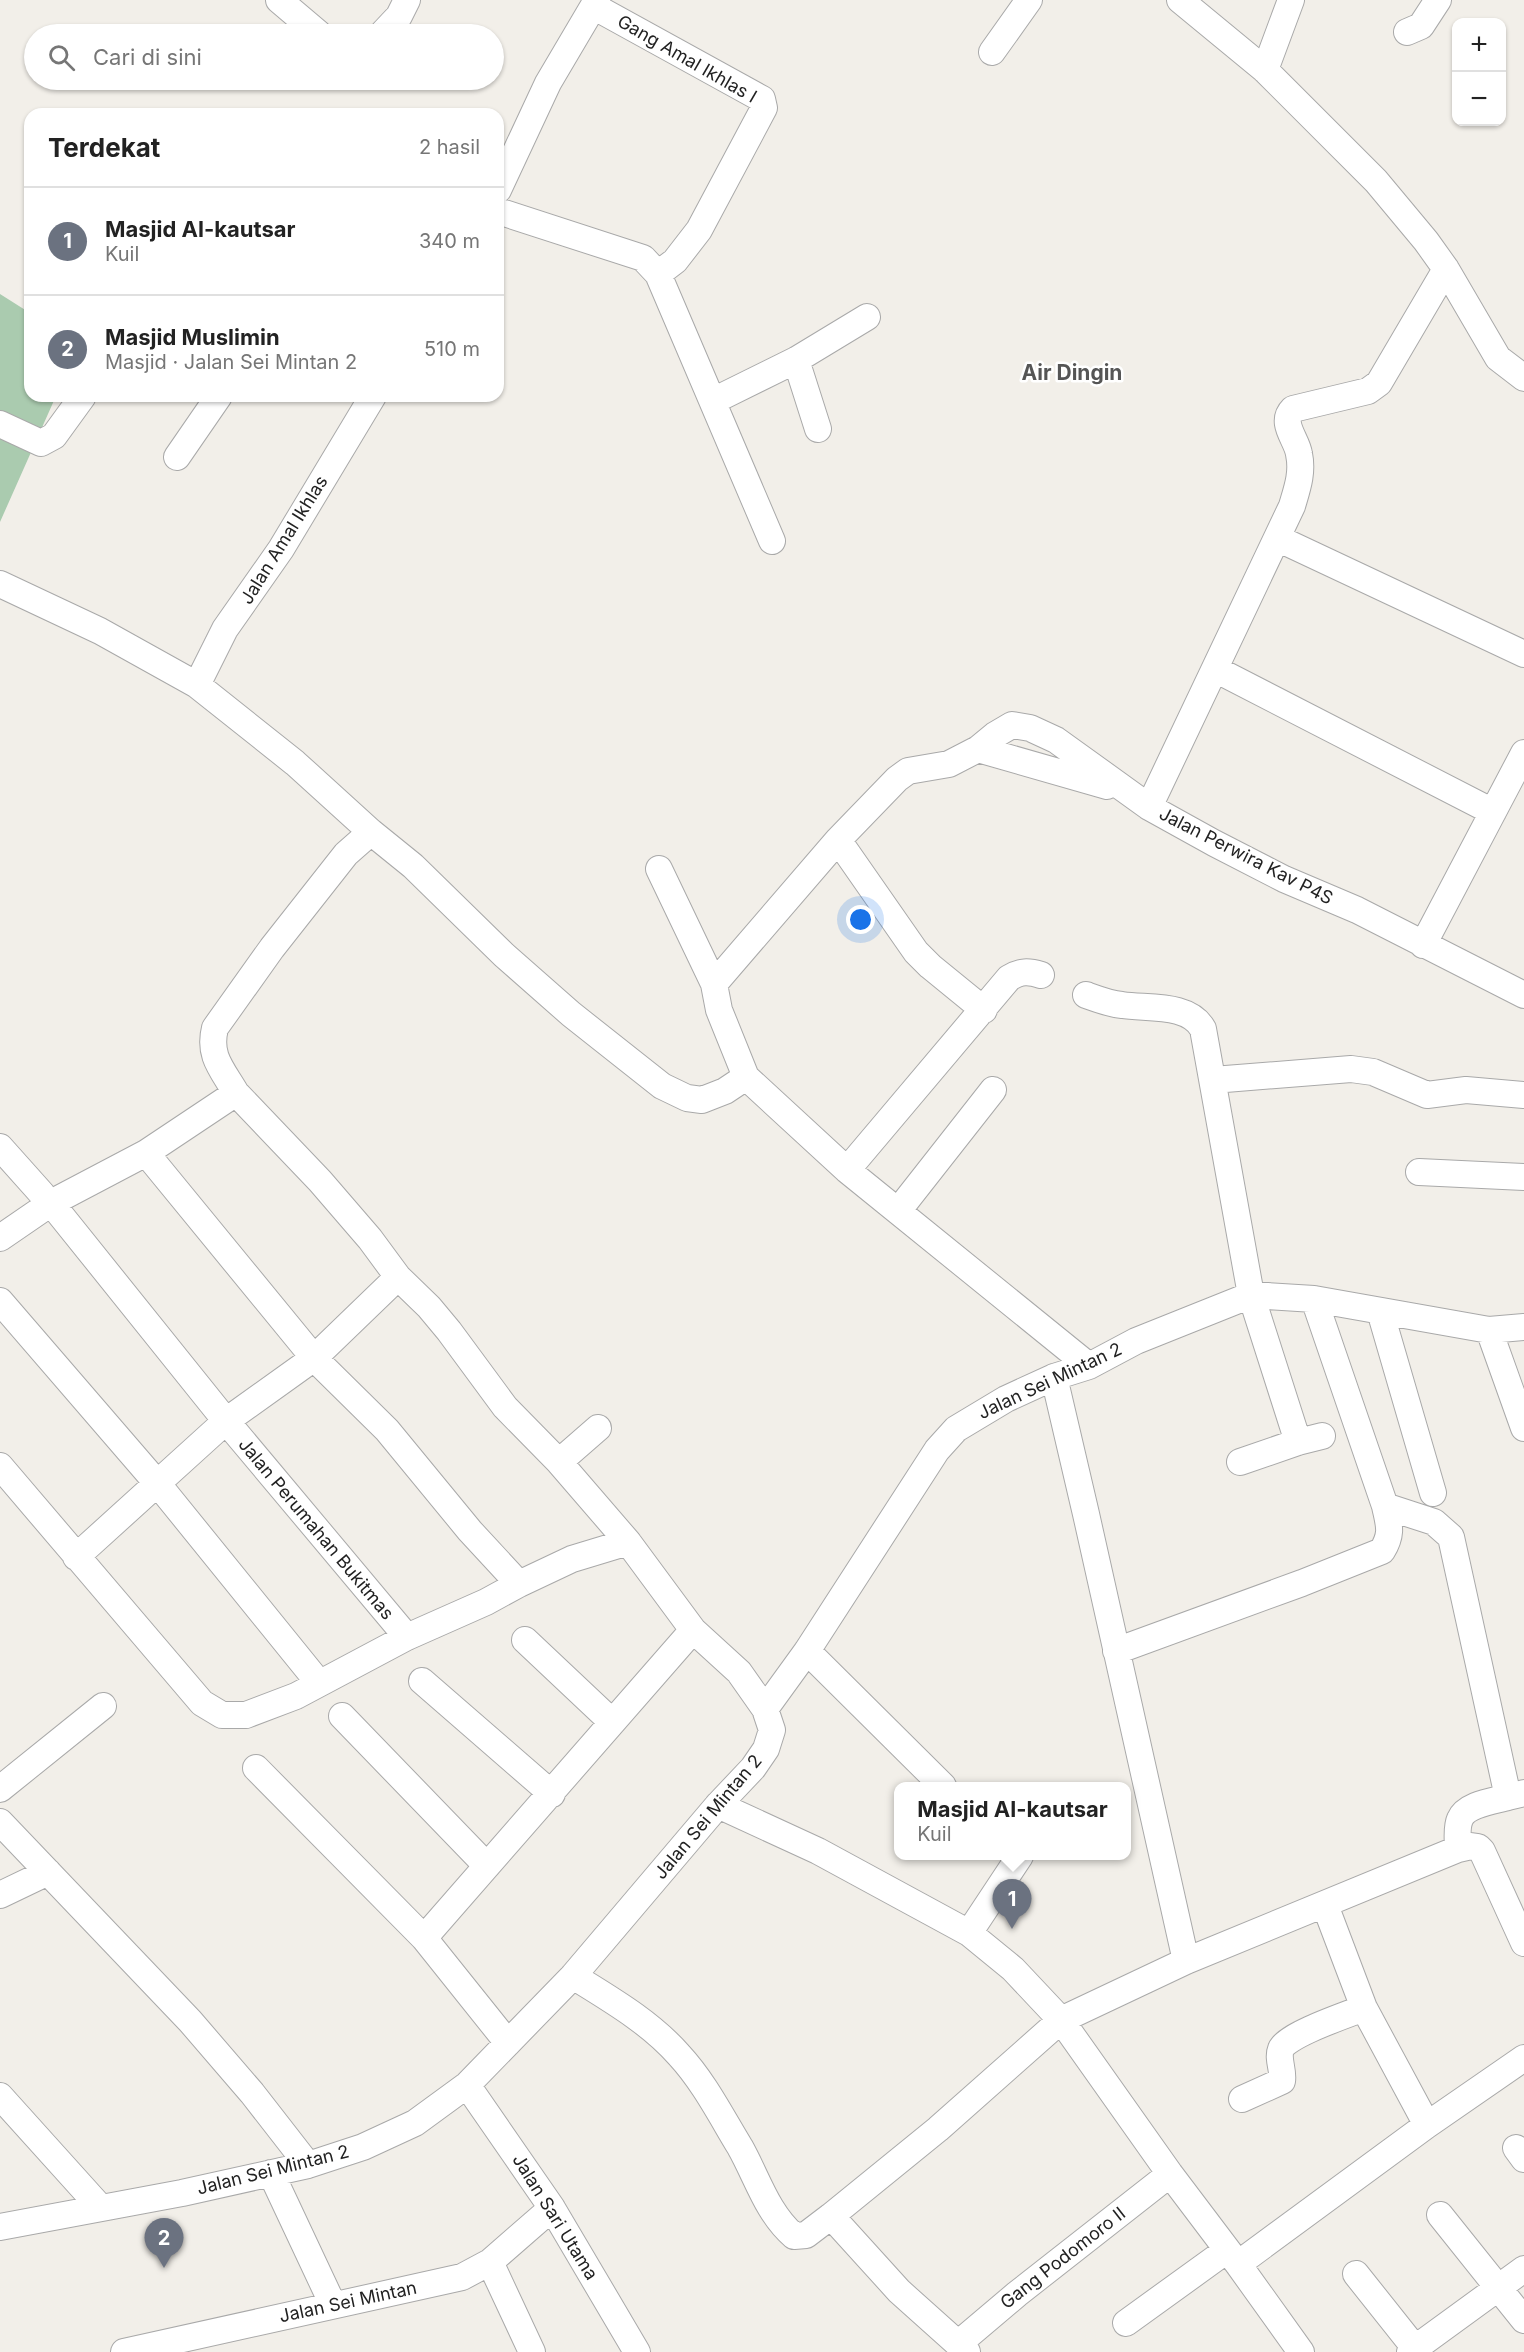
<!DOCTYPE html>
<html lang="id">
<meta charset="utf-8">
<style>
body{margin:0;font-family:Inter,sans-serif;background:#f6f6f6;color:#222}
.controls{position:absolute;right:18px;top:18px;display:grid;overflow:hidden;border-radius:12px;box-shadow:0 2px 4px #0004}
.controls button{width:54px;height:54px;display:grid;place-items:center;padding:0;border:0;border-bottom:2px solid #e0e0e0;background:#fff;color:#222;font:30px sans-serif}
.you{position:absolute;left:861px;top:920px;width:21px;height:21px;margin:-15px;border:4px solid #fff;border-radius:50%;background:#1a73e8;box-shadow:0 0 0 9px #1a73e833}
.badge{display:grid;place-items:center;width:39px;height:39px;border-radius:50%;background:#d93025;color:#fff;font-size:20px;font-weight:700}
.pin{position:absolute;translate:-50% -50px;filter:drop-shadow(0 2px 3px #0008)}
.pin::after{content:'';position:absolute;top:32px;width:21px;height:18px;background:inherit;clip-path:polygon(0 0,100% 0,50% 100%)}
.popup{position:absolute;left:894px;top:1782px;width:237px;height:78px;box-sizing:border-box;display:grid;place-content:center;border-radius:12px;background:#fff;filter:drop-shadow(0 2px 4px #0005);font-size:20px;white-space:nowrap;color:#767676}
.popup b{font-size:22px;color:#222}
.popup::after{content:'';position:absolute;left:50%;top:100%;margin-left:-12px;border:12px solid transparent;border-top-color:#fff}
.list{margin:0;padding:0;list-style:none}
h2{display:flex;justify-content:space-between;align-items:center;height:78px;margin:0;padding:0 24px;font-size:26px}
h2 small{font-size:20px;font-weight:400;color:#767676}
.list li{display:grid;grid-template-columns:39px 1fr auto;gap:18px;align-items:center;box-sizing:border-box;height:108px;padding:0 24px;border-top:2px solid #e0e0e0}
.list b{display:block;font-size:22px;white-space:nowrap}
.list p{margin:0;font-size:20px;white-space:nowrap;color:#767676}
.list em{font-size:20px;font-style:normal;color:#767676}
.icon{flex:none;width:33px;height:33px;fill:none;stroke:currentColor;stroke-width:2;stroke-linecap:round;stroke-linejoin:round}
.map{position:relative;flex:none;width:1524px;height:2352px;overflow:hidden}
.search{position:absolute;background:#fff;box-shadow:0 2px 4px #0004;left:24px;top:24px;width:480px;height:66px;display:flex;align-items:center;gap:15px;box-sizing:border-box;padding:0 21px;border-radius:33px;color:#767676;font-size:22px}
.panel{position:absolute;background:#fff;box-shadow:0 2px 4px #0004;left:24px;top:108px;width:480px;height:294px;border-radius:18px}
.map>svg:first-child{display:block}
.cemetery{fill:#aacbaf}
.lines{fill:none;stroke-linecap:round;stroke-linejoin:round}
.minor-casing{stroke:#a9a9a9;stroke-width:28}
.minor{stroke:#fff;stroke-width:26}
.labels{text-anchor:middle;stroke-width:5;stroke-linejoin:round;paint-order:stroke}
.street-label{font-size:18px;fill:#222;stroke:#fff}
.quarter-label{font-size:21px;font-weight:bold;fill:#555;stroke:#fff}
</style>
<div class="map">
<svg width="1524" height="2352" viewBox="0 0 1524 2352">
<rect width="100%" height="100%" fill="#f2efe9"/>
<path class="cemetery" d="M 0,294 L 30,313 L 30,396 L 56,396 L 0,522 Z"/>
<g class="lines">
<g class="minor-casing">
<path id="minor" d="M 279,0 L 319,34
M 1180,0 L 1265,70 L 1376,181 L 1426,241 L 1446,269 L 1498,358 L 1524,378
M 595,7 L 762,99 L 764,108 L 699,230 L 675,261 L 658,274
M 1407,32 L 1421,26 L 1438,0
M 382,34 L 399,16 L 407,0
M 992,52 L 1029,0
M 1265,70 L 1291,0
M 498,190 L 548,83 L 597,0
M 498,211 L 643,258 L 658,274 L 772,541
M 796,360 L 818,429
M 713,401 L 796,360 L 867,317
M 0,424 L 41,443 L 54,436 L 83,396
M 177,457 L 219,396
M 1277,538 L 1524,654
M 0,584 L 100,631 L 197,685 L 295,763 L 371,832 L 413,866 L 504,955 L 571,1014 L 662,1086 L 687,1098 L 702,1100 L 725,1091 L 746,1077
M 1215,669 L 1493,812
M 197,685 L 225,629 L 281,549 L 373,396
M 978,749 L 1107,786
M 1149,807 L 1292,506 C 1297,489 1303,473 1299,454 C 1297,439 1279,423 1293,409 L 1368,391 L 1379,383 L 1446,269
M 838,840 L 916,952 L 930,966 L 984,1010
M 659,869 L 714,984 L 719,1010 L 746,1077 L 847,1170 L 1089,1366
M 1423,945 L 1524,753
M 714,984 L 838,840 L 897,779 L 908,771 L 949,764 L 978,749 L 995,735 L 1012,725 L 1030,728 L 1056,740 L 1149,807 L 1214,843 L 1284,879 L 1357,910 L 1524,995
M 1086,995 C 1097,999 1110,1004 1122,1005 C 1148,1009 1189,1003 1203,1029 L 1251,1295 L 1298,1442
M 1213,1080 L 1351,1069 L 1373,1072 L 1427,1095 L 1466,1090 L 1524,1095
M 236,1093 L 320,1181 L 370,1239 L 398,1277 L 429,1307 L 449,1331 L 505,1407 L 559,1462 L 628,1542
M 0,1147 L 42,1194
M 146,1153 L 314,1358 L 387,1430 L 470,1531 L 519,1584
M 847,1170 L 1009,978 C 1021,971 1028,971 1041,975
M 1419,1172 L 1524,1177
M 51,1203 L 226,1421 L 407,1637
M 898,1211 L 993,1090
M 0,1238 L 51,1203 L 146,1153 L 236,1093 C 222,1069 208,1056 215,1028 L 272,948 L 346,854 L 371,832
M 1314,1299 L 1385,1506
M 0,1301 L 157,1483 L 319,1683
M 1380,1311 L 1433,1493
M 1489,1330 L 1524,1428
M 1054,1377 L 1086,1514 L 1186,1961
M 559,1462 L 598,1428
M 1240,1462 L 1298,1442 L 1322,1436
M 0,1466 L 202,1703 L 222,1715 L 246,1715 L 296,1696 L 407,1637 L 486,1602 L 519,1584 L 572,1559 L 628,1542 L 693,1630 L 739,1672 L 765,1709 L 772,1730 L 766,1749 L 753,1768 L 718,1805 L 573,1976 L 467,2085 L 415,2123 L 363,2147 L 308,2165 L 182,2193 L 0,2227
M 76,1557 L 226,1421 L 314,1358 L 398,1277
M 525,1640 L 612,1722
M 807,1651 L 943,1786
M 1116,1651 L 1302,1583 L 1382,1551 C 1393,1533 1389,1525 1385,1506 L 1434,1522 L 1451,1537 L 1508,1797 L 1524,1793
M 422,1681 L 552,1794
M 765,1709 L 807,1651 L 937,1450 L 956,1429 L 1006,1399 L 1054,1377 L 1089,1366 L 1136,1341 L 1251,1295 L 1314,1299 L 1489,1330 L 1524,1327
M 342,1716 L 487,1866
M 256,1768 L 424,1938 L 508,2043
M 0,1789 L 103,1706
M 718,1805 L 818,1851 L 969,1933 L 1013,1969 L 1061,2020 L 1170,2174 L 1238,2264 L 1301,2352
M 0,1822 L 190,2021 L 252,2093 L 308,2165
M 1458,1849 C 1458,1840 1456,1828 1460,1819 C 1466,1804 1494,1801 1508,1797
M 0,1895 L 48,1872
M 1325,1905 L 1364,2008 L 1427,2125
M 969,1933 L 1020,1856
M 424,1938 L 693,1630
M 573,1976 C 610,1999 650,2022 679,2055 C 704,2082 721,2116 740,2147 C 757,2177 767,2213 794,2236 L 806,2235 L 831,2216 L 938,2129 L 1061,2020 L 1186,1961 L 1458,1849 L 1471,1846 L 1478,1847 L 1482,1851 L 1524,1943
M 467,2085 L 552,2208 L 637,2352
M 0,2096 L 100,2207
M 1242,2099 L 1282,2081 C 1284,2071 1277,2059 1281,2049 C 1286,2035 1349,2014 1364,2008
M 1516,2148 L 1524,2159
M 271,2173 L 333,2305
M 1440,2215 L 1524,2320
M 831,2216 L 899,2291 L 967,2352
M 490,2262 L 532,2352
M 1238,2264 L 1427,2125 L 1524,2058
M 1356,2274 L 1418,2352
M 1126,2323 L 1227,2250
M 958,2344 L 1017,2294 L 1170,2174
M 124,2352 L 462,2277 L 490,2262 L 552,2208
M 1410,2352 L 1524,2269"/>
</g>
<use href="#minor" class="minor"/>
</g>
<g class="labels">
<g class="street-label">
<text transform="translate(687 59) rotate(30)" y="6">Gang Amal Ikhlas I</text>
<text transform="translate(284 540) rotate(-58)" y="6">Jalan Amal Ikhlas</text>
<text transform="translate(1246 856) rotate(27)" y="6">Jalan Perwira Kav P4S</text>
<text transform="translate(1050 1381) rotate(-25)" y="6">Jalan Sei Mintan 2</text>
<text transform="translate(316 1529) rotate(50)" y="6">Jalan Perumahan Bukitmas</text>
<text transform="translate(708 1817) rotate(-50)" y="6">Jalan Sei Mintan 2</text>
<text transform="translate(273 2170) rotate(-14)" y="6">Jalan Sei Mintan 2</text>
<text transform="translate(555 2217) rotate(58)" y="6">Jalan Sari Utama</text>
<text transform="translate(1063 2258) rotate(-38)" y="6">Gang Podomoro II</text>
<text transform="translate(348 2302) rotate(-12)" y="6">Jalan Sei Mintan</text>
</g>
<g class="quarter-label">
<text x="1072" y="380">Air Dingin</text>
</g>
</g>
</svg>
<div class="controls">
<button>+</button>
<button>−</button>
</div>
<div class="you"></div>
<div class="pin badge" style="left:1012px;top:1929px;background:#6b7280">1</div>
<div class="popup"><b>Masjid Al-kautsar</b>Kuil</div>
<div class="pin badge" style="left:164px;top:2268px;background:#6b7280">2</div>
<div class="search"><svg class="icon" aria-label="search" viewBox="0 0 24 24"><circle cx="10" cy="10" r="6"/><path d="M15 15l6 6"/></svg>Cari di sini</div>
<section class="panel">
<h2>Terdekat<small>2 hasil</small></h2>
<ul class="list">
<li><span class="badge" style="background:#6b7280">1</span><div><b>Masjid Al-kautsar</b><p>Kuil</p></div><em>340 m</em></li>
<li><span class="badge" style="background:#6b7280">2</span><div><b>Masjid Muslimin</b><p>Masjid · Jalan Sei Mintan 2</p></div><em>510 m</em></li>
</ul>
</section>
</div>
